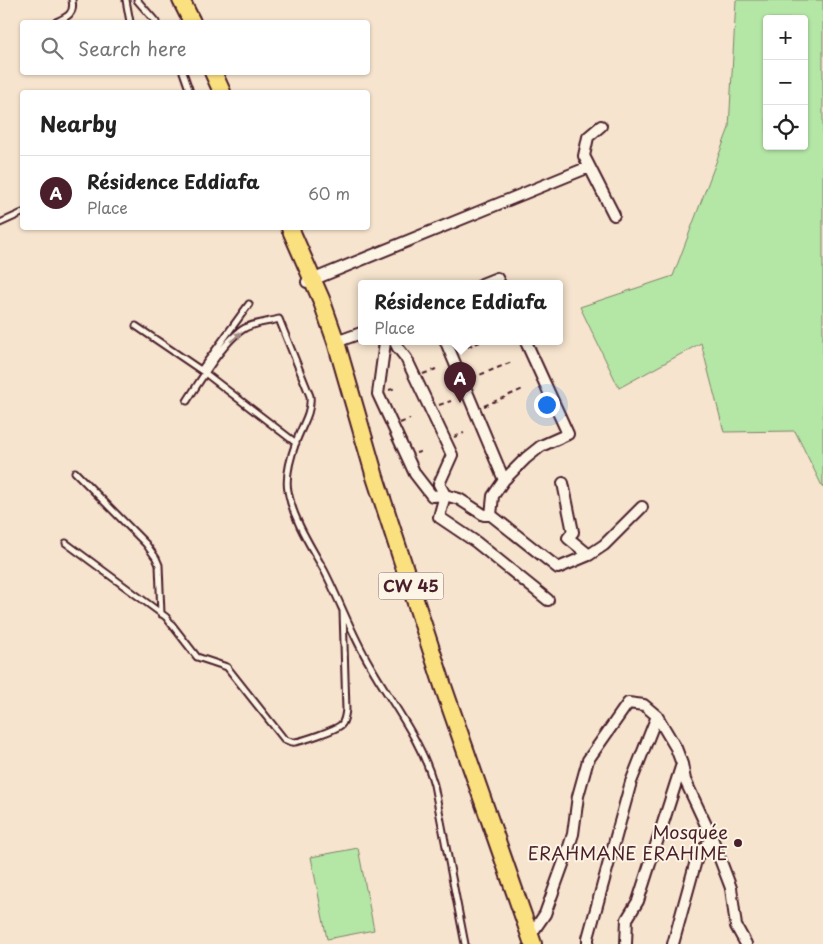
<!DOCTYPE html>
<meta charset="utf-8">
<style>
body{margin:0;font-family:"Playpen Sans",sans-serif;background:#f6f6f6;color:#222}
.controls{position:absolute;right:15px;top:15px;display:grid;overflow:hidden;border-radius:5px;box-shadow:0 1px 4px #0004}
.controls button{width:45px;height:45px;display:grid;place-items:center;padding:0;border:0;border-bottom:1px solid #e0e0e0;background:#fff;color:#222;font:25px sans-serif}
.you{position:absolute;left:546px;top:404px;width:18px;height:18px;margin:-12px;border:4px solid #fff;border-radius:50%;background:#1a73e8;box-shadow:0 0 0 8px #1a73e833}
.badge{display:grid;place-items:center;width:32px;height:32px;border-radius:50%;background:#4a1f2b;color:#fff;font-size:16px;font-weight:700}
.pin{position:absolute;translate:-50% -41px;filter:drop-shadow(0 1px 2px #0008)}
.pin::after{content:'';position:absolute;top:26px;width:18px;height:15px;background:inherit;clip-path:polygon(0 0,100% 0,50% 100%)}
.popup{position:absolute;left:358px;top:280px;width:205px;height:65px;box-sizing:border-box;display:grid;place-content:center;border-radius:5px;background:#fff;filter:drop-shadow(0 1px 4px #0005);font-size:16px;white-space:nowrap;color:#767676}
.popup b{font-size:19px;color:#222}
.popup::after{content:'';position:absolute;left:50%;top:100%;margin-left:-10px;border:10px solid transparent;border-top-color:#fff}
.list{margin:0;padding:0;list-style:none}
h2{display:flex;justify-content:space-between;align-items:center;height:65px;margin:0;padding:0 20px;font-size:21px}
h2 small{font-size:16px;font-weight:400;color:#767676}
.list li{display:grid;grid-template-columns:32px 1fr auto;gap:15px;align-items:center;box-sizing:border-box;height:75px;padding:0 20px;border-top:1px solid #e0e0e0}
.list b{display:block;font-size:19px;white-space:nowrap}
.list p{margin:0;font-size:16px;white-space:nowrap;color:#767676}
.list em{font-size:16px;font-style:normal;color:#767676}
.icon{flex:none;width:28px;height:28px;fill:none;stroke:currentColor;stroke-width:2;stroke-linecap:round;stroke-linejoin:round}
.map{position:relative;flex:none;width:823px;height:944px;overflow:hidden}
.search{position:absolute;background:#fff;box-shadow:0 1px 4px #0004;left:20px;top:20px;width:350px;height:55px;display:flex;align-items:center;gap:12px;box-sizing:border-box;padding:0 18px;border-radius:5px;color:#767676;font-size:19px}
.panel{position:absolute;background:#fff;box-shadow:0 1px 4px #0004;left:20px;top:90px;width:350px;height:140px;border-radius:5px}
.map>svg:first-child{display:block}
.green{fill:#b4e6a6;stroke:#7f8268;fill-rule:evenodd}
.lines{fill:none;stroke-linecap:round;stroke-linejoin:round}
.lane-casing{stroke:#4a1f2b;stroke-width:9}
.street-casing{stroke:#4a1f2b;stroke-width:14}
.primary-casing{stroke:#4a1f2b;stroke-width:20}
.path{stroke:#4a1f2b;stroke-width:2;stroke-dasharray:5 4;stroke-linecap:butt}
.lane{stroke:#fcf5e5;stroke-width:5}
.street{stroke:#fcf5e5;stroke-width:10}
.primary{stroke:#fbe080;stroke-width:16}
.oneway{fill:#a38a88}
.poi-dot{fill:#4a1f2b;stroke:#fcf5e5;stroke-width:2}
.labels{text-anchor:middle;stroke-width:4;stroke-linejoin:round;paint-order:stroke}
.shield{fill:#fcf5e5;stroke:#7f5f63;stroke-width:1}
.shield-label{font-size:16px;font-weight:bold;fill:#4a1f2b}
.poi-label{font-size:18px;fill:#4a1f2b;stroke:#fcf5e5;text-anchor:end}
</style>
<div class="map">
<svg width="823" height="944" viewBox="0 0 823 944">
<rect width="100%" height="100%" fill="#f6e4ce"/>
<filter id="ink" filterUnits="userSpaceOnUse"><feTurbulence type="fractalNoise" baseFrequency=".02" numOctaves="2"/><feDisplacementMap in="SourceGraphic" scale="10" xChannelSelector="R" yChannelSelector="G"/><feConvolveMatrix kernelMatrix="1 2 1 2 8 2 1 2 1" color-interpolation-filters="sRGB"/></filter>
<g filter="url(#ink)">
<path class="green" d="M 736,0 L 823,0 L 823,488 L 795,431 L 724,432 L 701,343 L 619,388 L 580,307 L 673,276 L 729,128 ZM 767,19 L 804,19 L 804,146 L 767,146 Z
M 358,848 L 374,930 L 327,939 L 311,857 Z"/>
<g class="lines">
<g class="lane-casing">
<path id="lane" d="M 126,0 L 130,22
M 137,0 L 156,22
M 56,22 C 67,17 75,14 72,0
M 183,72 L 190,92
M 0,223 L 22,213
M 136,326 L 205,373 L 296,443
M 201,370 L 249,304
M 187,401 C 200,381 224,340 245,328 C 255,323 268,322 279,319 L 310,396 C 312,413 301,427 296,442 C 291,456 285,476 288,491 C 293,519 310,545 324,570 C 340,601 352,635 370,665 C 392,704 422,741 434,785 L 465,944
M 75,472 L 146,544 L 156,558 L 159,565 L 161,614
M 66,543 L 166,617 L 197,657 L 227,667 L 284,739 C 288,741 291,743 295,742 C 303,741 335,730 341,725 C 345,721 345,715 346,710 L 343,611"/>
</g>
<g class="street-casing">
<path id="street" d="M 601,126 L 588,137 L 584,156 L 614,215
M 307,282 L 589,167
M 482,284 L 497,278 L 500,284
M 336,342 L 361,333
M 385,342 L 378,394 L 415,474 L 432,496 L 445,495 L 439,517 L 476,542 L 548,600
M 395,342 L 398,348 L 406,358 L 452,455 L 439,484 L 445,495 L 459,499 L 484,515 L 491,515
M 446,342 L 504,480
M 526,342 L 568,434 L 541,446 L 526,458 L 504,480 L 493,496 L 491,515 L 558,568 L 589,555 L 604,545 L 642,507
M 563,483 L 573,532 L 568,538 L 589,555
M 530,936 L 545,914 L 566,856 L 573,834 L 578,796 L 588,760 L 628,703 L 644,705 L 657,716 L 676,748 L 682,764 L 685,780 L 712,838 L 731,888 L 736,926 L 746,944
M 588,944 L 588,938 L 631,782 L 657,716
M 626,944 L 627,919 L 638,901 L 681,767
M 673,944 L 697,857 L 712,838"/>
</g>
<g class="primary-casing">
<path id="primary" d="M 181,0 L 192,22
M 213,72 L 222,92
M 290,228 L 321,299 L 336,342 L 375,477 L 444,689 L 533,944"/>
</g>
<path class="path" d="M 459,350 L 480,342
M 423,374 L 436,369
M 472,378 L 512,362
M 389,390 L 396,388
M 439,405 L 451,401
M 484,406 L 523,389
M 400,423 L 410,419
M 454,437 L 464,433
M 416,453 L 424,451"/>
<use href="#lane" class="lane"/>
<use href="#street" class="street"/>
<use href="#primary" class="primary"/>
</g>
<defs><path id="oneway-solid" d="M-6-.8H1V-3.2L6.5 0L1 3.2V.8H-6Z" transform="scale(1.25)"/></defs>
<use class="oneway" href="#oneway-solid" transform="translate(236 337) rotate(-42)"/>
</g>
<circle class="poi-dot" cx="738" cy="843" r="5"/>
<g class="labels">
<rect class="shield" x="378.5" y="572.5" width="65" height="27" rx="4"/>
<g class="shield-label">
<text x="411" y="592">CW 45</text>
</g>
<g class="poi-label">
<text x="728" y="839">Mosquée<tspan x="728" dy="21">ERAHMANE ERAHIME</tspan></text>
</g>
</g>
</svg>
<div class="controls">
<button>+</button>
<button>−</button>
<button><svg class="icon" aria-label="locate" viewBox="0 0 24 24"><circle cx="12" cy="12" r="6"/><path d="M12 2v4M12 18v4M2 12h4M18 12h4"/></svg></button>
</div>
<div class="you"></div>
<div class="pin badge" style="left:460px;top:403px">A</div>
<div class="popup"><b>Résidence Eddiafa</b>Place</div>
<div class="search"><svg class="icon" aria-label="search" viewBox="0 0 24 24"><circle cx="10" cy="10" r="6"/><path d="M15 15l6 6"/></svg>Search here</div>
<section class="panel">
<h2>Nearby<small></small></h2>
<ul class="list">
<li><span class="badge">A</span><div><b>Résidence Eddiafa</b><p>Place</p></div><em>60 m</em></li>
</ul>
</section>
</div>
